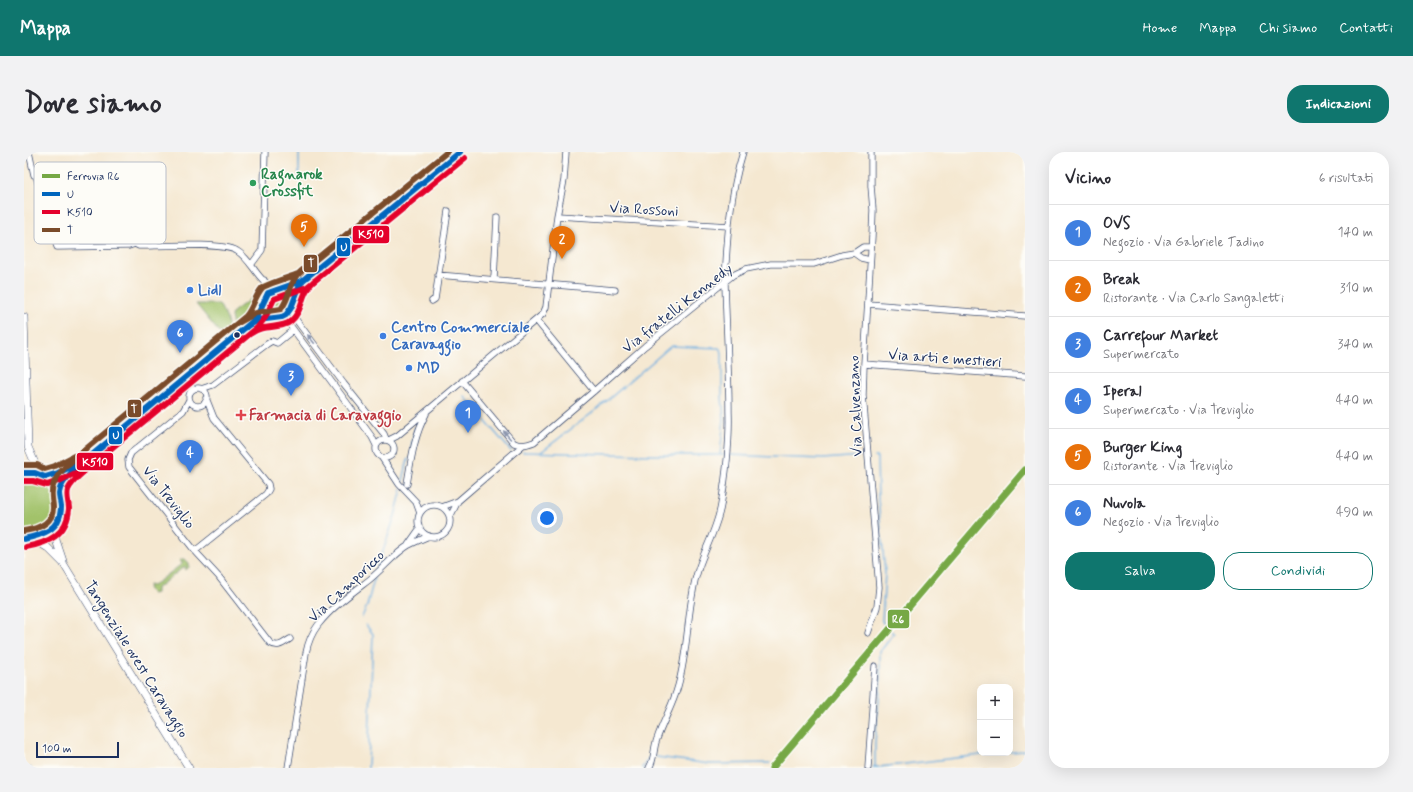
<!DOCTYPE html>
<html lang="it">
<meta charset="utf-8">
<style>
body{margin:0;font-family:Mynerve,sans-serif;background:#f2f2f3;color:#2b2b33}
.controls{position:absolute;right:12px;bottom:12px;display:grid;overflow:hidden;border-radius:8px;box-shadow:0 4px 16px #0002}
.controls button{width:36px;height:36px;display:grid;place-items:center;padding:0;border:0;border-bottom:1px solid #e1e1e2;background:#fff;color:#2b2b33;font:20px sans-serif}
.scale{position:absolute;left:12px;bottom:10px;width:83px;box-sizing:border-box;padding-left:4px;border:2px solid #1b2f5e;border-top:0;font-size:11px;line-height:14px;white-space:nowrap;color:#1b2f5e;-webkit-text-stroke:3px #fdfcf7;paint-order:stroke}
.you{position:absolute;left:523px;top:366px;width:14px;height:14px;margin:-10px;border:3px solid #fff;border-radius:50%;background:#1a73e8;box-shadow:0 0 0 6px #1a73e833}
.badge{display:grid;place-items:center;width:26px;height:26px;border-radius:50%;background:#0f766e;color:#fff;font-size:13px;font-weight:700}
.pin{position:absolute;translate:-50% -33px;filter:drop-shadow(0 1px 2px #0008)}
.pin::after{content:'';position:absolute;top:21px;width:14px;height:12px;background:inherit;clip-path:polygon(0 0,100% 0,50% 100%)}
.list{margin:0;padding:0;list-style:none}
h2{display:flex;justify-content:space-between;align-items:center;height:52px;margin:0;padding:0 16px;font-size:17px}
h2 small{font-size:13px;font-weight:400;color:#7c7c81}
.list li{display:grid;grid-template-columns:26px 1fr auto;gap:12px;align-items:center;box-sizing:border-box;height:56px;padding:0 16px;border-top:1px solid #e1e1e2}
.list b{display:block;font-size:15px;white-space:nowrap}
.list p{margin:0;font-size:13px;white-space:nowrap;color:#7c7c81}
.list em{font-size:13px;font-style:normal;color:#7c7c81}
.actions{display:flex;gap:8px;padding:12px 16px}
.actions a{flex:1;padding:9px 0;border:1px solid #0f766e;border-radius:16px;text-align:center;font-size:14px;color:#0f766e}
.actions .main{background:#0f766e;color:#fff}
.map{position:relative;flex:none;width:1001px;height:616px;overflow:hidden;border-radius:16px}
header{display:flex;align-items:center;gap:24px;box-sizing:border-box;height:56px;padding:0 20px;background:#0f766e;color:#fff}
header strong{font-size:19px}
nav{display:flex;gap:22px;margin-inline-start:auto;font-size:14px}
.intro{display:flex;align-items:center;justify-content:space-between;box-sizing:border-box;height:96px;padding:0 24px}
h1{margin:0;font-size:28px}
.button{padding:10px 18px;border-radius:16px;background:#0f766e;color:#fff;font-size:14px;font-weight:700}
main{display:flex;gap:24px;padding:0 24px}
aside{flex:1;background:#fff;border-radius:16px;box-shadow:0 4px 16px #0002}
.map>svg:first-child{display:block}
.green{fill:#a2c26a;stroke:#5e7864}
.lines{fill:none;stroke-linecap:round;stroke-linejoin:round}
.stream{stroke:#6cade0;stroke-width:1.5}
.minor-casing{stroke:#3c4b6f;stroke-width:7}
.major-casing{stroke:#3c4b6f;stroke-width:8}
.minor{stroke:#fff;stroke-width:5.5}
.major{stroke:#fff;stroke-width:7}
.bus-1-casing{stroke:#fdfcf7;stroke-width:9}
.bus-2-casing{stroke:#fdfcf7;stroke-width:9}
.bus-3-casing{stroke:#fdfcf7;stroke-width:9}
.bus-1{stroke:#0065bd;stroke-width:6}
.bus-2{stroke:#e4002b;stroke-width:6}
.bus-3{stroke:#7a4b2a;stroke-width:6}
.rail-1-casing{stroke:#fdfcf7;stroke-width:10}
.rail-1{stroke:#76a845;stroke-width:7}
.oneway{fill:#8d97ae}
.leisure-dot{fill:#2e9e5b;stroke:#fdfcf7;stroke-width:1.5}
.shop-dot{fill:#3f7fe0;stroke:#fdfcf7;stroke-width:1.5}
.bus-dot{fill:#1b2f5e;stroke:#fdfcf7;stroke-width:1.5}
.health-dot{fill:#e0444e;stroke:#fdfcf7;stroke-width:1.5}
.labels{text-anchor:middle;stroke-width:3;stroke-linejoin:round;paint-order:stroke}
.leisure-label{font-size:15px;font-weight:bold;fill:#27864d;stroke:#fdfcf7;text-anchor:start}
.street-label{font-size:15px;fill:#1b2f5e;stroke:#fdfcf7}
.shop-label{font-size:15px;font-weight:bold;fill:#366cbe;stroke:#fdfcf7;text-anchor:start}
.health-label{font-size:15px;font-weight:bold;fill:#be3a42;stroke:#fdfcf7;text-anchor:start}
.key{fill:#fdfcf7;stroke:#b9bec9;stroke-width:1}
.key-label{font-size:11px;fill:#1b2f5e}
.line-badge{stroke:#fdfcf7;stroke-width:1.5}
.badge-label{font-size:11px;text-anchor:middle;font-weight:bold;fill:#fff}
</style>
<header>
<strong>Mappa</strong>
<nav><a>Home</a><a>Mappa</a><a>Chi siamo</a><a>Contatti</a></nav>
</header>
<div class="intro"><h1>Dove siamo</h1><a class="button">Indicazioni</a></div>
<main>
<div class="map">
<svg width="1001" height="616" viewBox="0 0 1001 616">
<rect width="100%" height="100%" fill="#fdfcf7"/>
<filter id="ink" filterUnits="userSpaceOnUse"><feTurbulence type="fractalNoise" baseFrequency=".025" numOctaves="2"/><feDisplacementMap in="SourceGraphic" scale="8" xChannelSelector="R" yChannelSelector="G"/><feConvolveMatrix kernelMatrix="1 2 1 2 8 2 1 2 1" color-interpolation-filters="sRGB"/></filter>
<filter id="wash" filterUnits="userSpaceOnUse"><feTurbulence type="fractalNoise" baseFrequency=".012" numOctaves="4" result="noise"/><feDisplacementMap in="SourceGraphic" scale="16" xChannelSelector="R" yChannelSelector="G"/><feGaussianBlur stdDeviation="0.9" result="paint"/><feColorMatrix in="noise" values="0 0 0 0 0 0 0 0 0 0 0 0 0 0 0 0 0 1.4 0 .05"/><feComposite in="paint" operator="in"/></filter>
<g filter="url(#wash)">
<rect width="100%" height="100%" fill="#f5e8d1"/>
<path class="green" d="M 237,139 L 233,145 L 233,158 L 230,162 L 221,165 L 209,176 L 207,164 L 209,160 Z
M245 151a9 9 0 1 1 18 0a9 9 0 1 1-18 0Z
M 172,152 L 195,152 L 203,167 L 204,173 L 207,177 L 198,184 Z
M 0,325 C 44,324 41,386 0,382 Z
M 158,407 L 161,407 L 165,411 L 165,415 L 162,418 L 161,414 L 132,437 L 132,441 L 128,442 L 124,436 L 125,433 L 129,434 L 159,411 L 155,409 Z"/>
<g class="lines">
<path class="stream" d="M 275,24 L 275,0
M 440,244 L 487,299
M 387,296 L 391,276
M 499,300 L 629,303 L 700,303
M 517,300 L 572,258 L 647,194 L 695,196 L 698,200 L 698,245 L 700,267 L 696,303
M 706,303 L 799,307 L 837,304
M 850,305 L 853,305 L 854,347 L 861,421 L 858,469 L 862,475
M 378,333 L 384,307
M 352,419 L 371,364 L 378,337
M 338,465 L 343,454 L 350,427
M 342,473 L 349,482 L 344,616
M 986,600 L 1001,599
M 632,605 L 686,612 L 746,611
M 849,615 L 855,615 L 974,601
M 851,615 L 851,590 L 856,537 L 856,500 L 870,481 L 867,479
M 0,616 L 7,616
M 618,616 L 625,606"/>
</g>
</g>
<g filter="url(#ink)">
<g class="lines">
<g class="minor-casing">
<path id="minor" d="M 5,0 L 10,23
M 533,64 L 705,74
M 111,92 L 109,87 L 110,30 L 18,24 L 14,25 L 13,27 L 33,95 L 105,94 L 111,92 L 115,94 C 134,94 199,90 213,99 C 225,106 230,120 240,129 C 244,132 249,134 253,137
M 830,101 L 837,106 L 846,108
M 227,113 L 238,98 L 241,0
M 414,123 L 591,138
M 470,127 L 473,65
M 240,128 L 242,144
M 408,149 L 411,147 L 424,59
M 844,152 L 1001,164
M 267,158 L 273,169 L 320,232 L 360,282 L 362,287
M 258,165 L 263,169 L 348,285 L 352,293
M 512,168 L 570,239
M 840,212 L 1001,224
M 438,229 L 490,291 C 497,294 502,293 510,290 L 570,239 L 621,194 L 709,123 L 722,117 L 747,112 L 790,112 L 818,103 L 830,101 L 839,95 L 847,95
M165 245a9 9 0 1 1 18 0a9 9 0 1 1-18 0Z
M 177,237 L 189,233 L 243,192 L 248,189 L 253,191 L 269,178
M 165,248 L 159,259 L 107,301 L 104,308 L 105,315 L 171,399 L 195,425 L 246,491 C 254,496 258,492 266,487
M352 297a9 9 0 1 1 18 0a9 9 0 1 1-18 0Z
M 365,288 L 373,284 L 519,162 L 522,155 L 533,64 L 540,28 L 542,0
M 358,306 L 375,332 L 392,350 L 396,361
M 383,332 C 387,308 390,284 402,262
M394 369a16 16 0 1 1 32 0a16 16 0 1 1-32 0Z
M 418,355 L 434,349 L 499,293
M 426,365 L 434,349
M 384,393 L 396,376
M 171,399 L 242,342 L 245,337 L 244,332 L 190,266 L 182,246
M 844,481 L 853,455 L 855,435 L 839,243 L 840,212 L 848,84 L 849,58 L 847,34 L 847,0
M 264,616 L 282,501 C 284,490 288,481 294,473 C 308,455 328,441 345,428 C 359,417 370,402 385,393 C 391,390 398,387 405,384
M 625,616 C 631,607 629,597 633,587 C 639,569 649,553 654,534 C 663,503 663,470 669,439 C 673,408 692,383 697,353 C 702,323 706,290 705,260 C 705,217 702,173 701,130 C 703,87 706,41 719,0
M 844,616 L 851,514"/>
</g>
<g class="major-casing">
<path id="major" d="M 257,137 L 278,129 L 436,0
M 240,149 C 239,157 243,162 250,165
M 0,165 L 4,295 L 16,323
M 228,170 L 250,165 L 258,165 L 262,163 L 267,158 L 271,142 L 278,129
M 0,321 C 49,316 49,391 0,386
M 21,325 L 34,321 L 54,311
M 35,341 L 43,326 L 62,307 L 228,170 L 234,162 L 244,141 C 255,133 268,140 268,154
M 33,371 L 32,388 L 39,409
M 8,386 L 24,396 L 39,411 L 165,616"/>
</g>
<use href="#minor" class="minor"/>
<use href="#major" class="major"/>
<g class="bus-1-casing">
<path id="bus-1" d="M 221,176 L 234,168 L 258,165 L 262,163 L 267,156 L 276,133 L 279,128 L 285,123
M 0,321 L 11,321 L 21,325 L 34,321 L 54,311
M 0,387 C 18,383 36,378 37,356 C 37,351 35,346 35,341 C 36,332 44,324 50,318 L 228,170 L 234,162 L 244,141 L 278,129 L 436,0"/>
</g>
<g class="bus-2-casing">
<path id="bus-2" d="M 226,182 C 240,171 257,178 267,169 C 280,158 276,141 290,129
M 0,329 L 9,329 L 23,333 L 37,328 L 58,318
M 2,395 C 24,391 43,383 45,357 C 45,351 42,344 44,338 C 48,328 60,320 67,313 L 233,176 L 241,166 L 250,147 L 283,135 L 441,6"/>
</g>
<g class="bus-3-casing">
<path id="bus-3" d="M 216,170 L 232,161 L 257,157 C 268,143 263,130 280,117
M 0,313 L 13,313 L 21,317 L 31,314 L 50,304
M 0,379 C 13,377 29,372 29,356 C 29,348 26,342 29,334 C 33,320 47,310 57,301 L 222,164 C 229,156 231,144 238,136 C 242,132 267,125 274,122 L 423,0"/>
</g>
<use href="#bus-1" class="bus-1"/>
<use href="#bus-2" class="bus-2"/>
<use href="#bus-3" class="bus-3"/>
<g class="rail-1-casing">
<path id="rail-1" d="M 748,616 L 1001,318"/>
</g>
<use href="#rail-1" class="rail-1"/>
</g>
<defs><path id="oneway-solid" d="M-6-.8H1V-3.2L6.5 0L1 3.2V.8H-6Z"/></defs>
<g class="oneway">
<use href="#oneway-solid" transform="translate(287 187) rotate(-128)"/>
<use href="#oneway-solid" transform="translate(483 283) rotate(-130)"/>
</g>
</g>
<circle class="leisure-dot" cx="229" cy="31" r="4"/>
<g class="shop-dot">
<circle cx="166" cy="138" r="4"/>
<circle cx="359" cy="184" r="4"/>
<circle cx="385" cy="216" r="4"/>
</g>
<circle class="bus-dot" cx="213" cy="183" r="3.5"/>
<path class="health-dot" d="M215 257h4v4h4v4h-4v4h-4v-4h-4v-4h4z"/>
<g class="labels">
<g class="leisure-label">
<text x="237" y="27">Ragnarok<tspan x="237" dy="17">Crossfit</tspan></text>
</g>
<g class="street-label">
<text transform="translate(620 57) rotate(3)" y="5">Via Rossoni</text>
<text transform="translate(653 156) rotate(-38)" y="5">Via fratelli Kennedy</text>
<text transform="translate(921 206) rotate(4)" y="5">Via arti e mestieri</text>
<text transform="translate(831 254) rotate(-92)" y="5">Via Calvenzano</text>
<text transform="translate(145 345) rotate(52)" y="5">Via Treviglio</text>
<text transform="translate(322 434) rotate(-43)" y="5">Via Camporicco</text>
<text transform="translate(113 507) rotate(58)" y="5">Tangenziale ovest Caravaggio</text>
</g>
<g class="shop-label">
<text x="174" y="143">Lidl</text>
<text x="367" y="180">Centro Commerciale<tspan x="367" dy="17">Caravaggio</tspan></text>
<text x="393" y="221">MD</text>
</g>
<g class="health-label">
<text x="225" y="268">Farmacia di Caravaggio</text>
</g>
</g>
<rect x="10" y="10" width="132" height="82" rx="6" class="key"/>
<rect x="18" y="22" width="18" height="4" fill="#76a845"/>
<rect x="18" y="40" width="18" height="4" fill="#0065bd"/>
<rect x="18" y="58" width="18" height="4" fill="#e4002b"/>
<rect x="18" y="76" width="18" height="4" fill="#7a4b2a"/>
<g class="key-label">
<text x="43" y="28">Ferrovia R6</text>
<text x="43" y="46">U</text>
<text x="43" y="64">K510</text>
<text x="43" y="82">T</text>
</g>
<g class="line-badge">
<rect x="328" y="73" width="38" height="19" rx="4" fill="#e4002b"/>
<rect x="312" y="85" width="15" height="20" rx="4" fill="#0065bd"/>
<rect x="279" y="102" width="15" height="19" rx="4" fill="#7a4b2a"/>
<rect x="103" y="247" width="15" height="19" rx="4" fill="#7a4b2a"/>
<rect x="84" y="274" width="15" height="19" rx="4" fill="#0065bd"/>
<rect x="52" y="300" width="38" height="19" rx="4" fill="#e4002b"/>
<rect x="863" y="457" width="23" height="20" rx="4" fill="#76a845"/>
</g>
<g class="badge-label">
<text x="347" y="86">K510</text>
<text x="320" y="99">U</text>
<text x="287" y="115">T</text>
<text x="110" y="261">T</text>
<text x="92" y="287">U</text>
<text x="71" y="314">K510</text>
<text x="874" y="471">R6</text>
</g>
</svg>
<div class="controls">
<button>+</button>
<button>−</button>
</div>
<div class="scale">100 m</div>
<div class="you"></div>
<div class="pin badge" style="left:444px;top:281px;background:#3f7fe0">1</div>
<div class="pin badge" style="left:538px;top:107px;background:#e8710a">2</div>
<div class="pin badge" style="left:267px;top:244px;background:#3f7fe0">3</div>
<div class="pin badge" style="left:166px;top:321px;background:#3f7fe0">4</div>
<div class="pin badge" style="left:280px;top:95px;background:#e8710a">5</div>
<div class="pin badge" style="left:156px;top:201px;background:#3f7fe0">6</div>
</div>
<aside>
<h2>Vicino<small>6 risultati</small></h2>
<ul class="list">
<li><span class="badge" style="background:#3f7fe0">1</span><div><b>OVS</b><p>Negozio · Via Gabriele Tadino</p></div><em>140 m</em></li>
<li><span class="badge" style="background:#e8710a">2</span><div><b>Break</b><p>Ristorante · Via Carlo Sangaletti</p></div><em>310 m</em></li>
<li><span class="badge" style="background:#3f7fe0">3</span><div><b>Carrefour Market</b><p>Supermercato</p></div><em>340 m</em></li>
<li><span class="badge" style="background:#3f7fe0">4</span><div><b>Iperal</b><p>Supermercato · Via Treviglio</p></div><em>440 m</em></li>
<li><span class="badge" style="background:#e8710a">5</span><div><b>Burger King</b><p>Ristorante · Via Treviglio</p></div><em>440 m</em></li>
<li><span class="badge" style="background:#3f7fe0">6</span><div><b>Nuvola</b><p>Negozio · Via Treviglio</p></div><em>490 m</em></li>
</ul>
<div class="actions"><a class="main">Salva</a><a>Condividi</a></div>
</aside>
</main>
